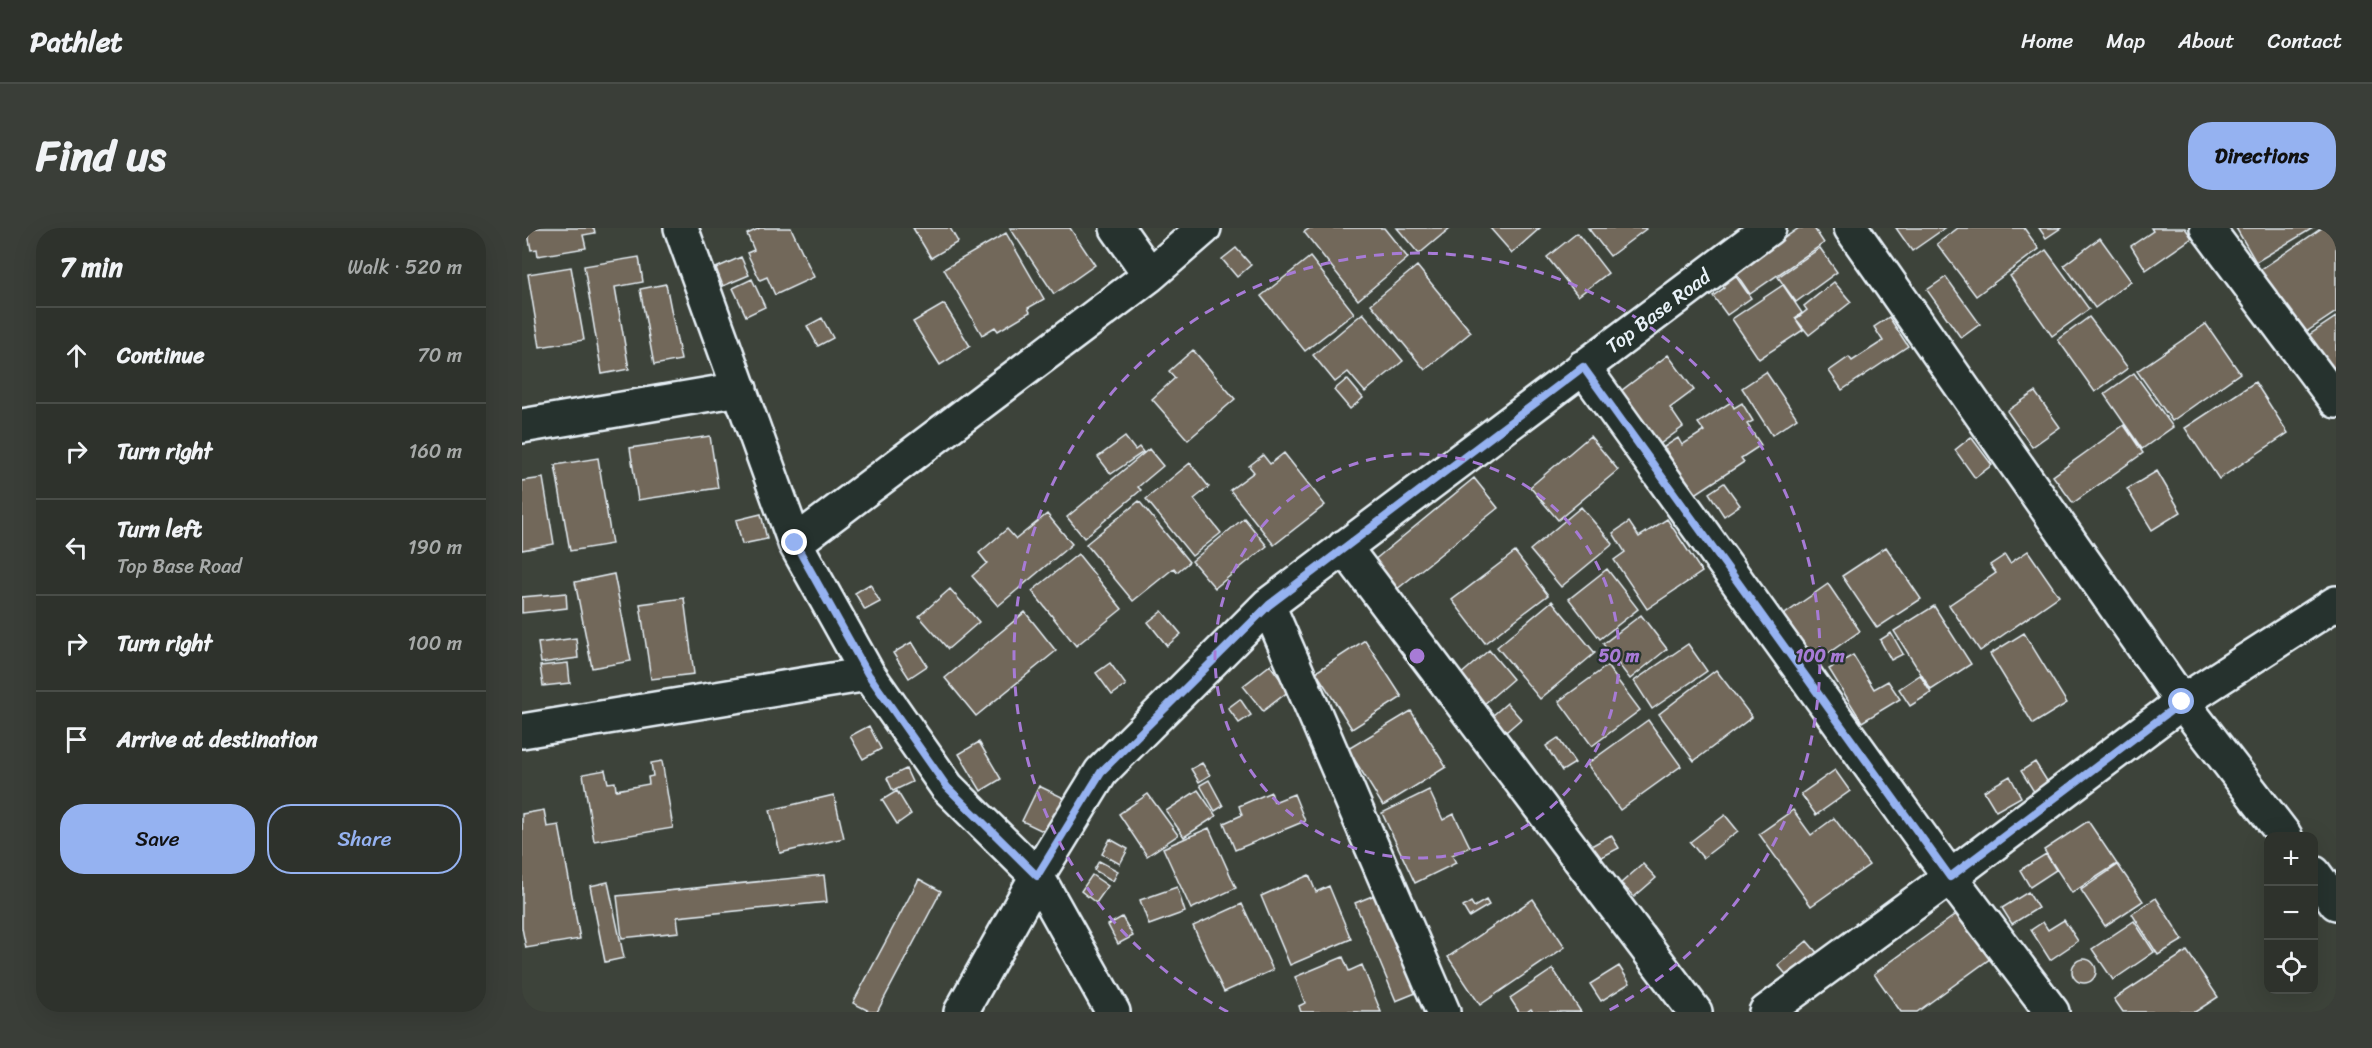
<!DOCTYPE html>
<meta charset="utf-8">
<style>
body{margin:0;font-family:Sriracha,sans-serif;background:#3a3e38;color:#f1f3f6}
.controls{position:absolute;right:18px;bottom:18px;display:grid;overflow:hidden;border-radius:12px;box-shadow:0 6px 24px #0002}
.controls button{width:54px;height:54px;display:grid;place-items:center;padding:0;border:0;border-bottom:2px solid #494d48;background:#2e322c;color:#f1f3f6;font:30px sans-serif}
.stop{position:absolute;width:18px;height:18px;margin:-14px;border:4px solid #95b2f1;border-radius:50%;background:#fff}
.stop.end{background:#95b2f1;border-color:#fff;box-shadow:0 2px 6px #0008}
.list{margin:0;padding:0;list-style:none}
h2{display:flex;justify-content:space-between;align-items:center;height:78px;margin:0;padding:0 24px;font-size:26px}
h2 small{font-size:20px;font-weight:400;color:#a7aaa9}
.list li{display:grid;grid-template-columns:39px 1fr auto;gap:18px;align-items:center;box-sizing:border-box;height:96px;padding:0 24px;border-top:2px solid #494d48}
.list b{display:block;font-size:22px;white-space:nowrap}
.list p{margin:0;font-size:20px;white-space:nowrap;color:#a7aaa9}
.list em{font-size:20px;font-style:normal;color:#a7aaa9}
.actions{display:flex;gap:12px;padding:18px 24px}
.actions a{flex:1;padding:14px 0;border:2px solid #95b2f1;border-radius:24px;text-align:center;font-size:21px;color:#95b2f1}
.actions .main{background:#95b2f1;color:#111}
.icon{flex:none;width:33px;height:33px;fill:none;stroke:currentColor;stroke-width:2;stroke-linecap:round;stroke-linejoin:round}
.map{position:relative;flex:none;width:1814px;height:784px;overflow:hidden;border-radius:24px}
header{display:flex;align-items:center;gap:36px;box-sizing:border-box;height:84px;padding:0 30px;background:#2e322c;border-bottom:2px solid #494d48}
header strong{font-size:28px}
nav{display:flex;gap:33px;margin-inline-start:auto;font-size:21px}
.intro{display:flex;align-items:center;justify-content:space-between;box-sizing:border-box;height:144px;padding:0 36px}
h1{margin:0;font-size:42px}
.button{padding:15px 27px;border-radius:24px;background:#95b2f1;color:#111;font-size:21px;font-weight:700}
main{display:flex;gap:36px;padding:0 36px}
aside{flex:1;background:#2e322c;border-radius:24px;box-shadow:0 6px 24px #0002}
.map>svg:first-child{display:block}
.building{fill:#72685a;stroke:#e8f1f8;stroke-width:1.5}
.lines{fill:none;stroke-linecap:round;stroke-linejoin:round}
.minor-casing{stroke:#e8f1f8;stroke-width:38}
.minor{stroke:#26332d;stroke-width:33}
.route{stroke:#95b2f1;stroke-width:8}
.ring{fill:none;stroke:#a77bd6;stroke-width:3;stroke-dasharray:10 8}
.labels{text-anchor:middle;stroke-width:4.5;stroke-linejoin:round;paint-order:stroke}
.street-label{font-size:20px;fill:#e8f1f8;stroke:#26332d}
.centre{fill:#a77bd6;stroke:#26332d;stroke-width:3}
.ring-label{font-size:18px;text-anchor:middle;font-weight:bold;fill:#a77bd6;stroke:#26332d;stroke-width:4.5;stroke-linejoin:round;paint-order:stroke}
</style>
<header>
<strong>Pathlet</strong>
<nav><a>Home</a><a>Map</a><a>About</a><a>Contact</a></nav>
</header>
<div class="intro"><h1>Find us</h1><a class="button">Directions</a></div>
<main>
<aside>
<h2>7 min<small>Walk · 520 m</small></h2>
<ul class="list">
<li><svg class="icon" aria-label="ahead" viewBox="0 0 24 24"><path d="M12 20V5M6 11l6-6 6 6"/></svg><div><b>Continue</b></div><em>70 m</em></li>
<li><svg class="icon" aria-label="right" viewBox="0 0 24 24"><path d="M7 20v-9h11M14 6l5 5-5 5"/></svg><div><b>Turn right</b></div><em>160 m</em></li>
<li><svg class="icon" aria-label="left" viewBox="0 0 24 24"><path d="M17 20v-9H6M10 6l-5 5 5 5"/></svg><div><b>Turn left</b><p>Top Base Road</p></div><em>190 m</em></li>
<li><svg class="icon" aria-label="right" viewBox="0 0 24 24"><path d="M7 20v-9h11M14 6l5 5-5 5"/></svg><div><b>Turn right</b></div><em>100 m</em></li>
<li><svg class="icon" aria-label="arrive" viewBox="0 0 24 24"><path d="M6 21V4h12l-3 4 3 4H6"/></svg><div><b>Arrive at destination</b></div></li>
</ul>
<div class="actions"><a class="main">Save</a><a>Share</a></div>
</aside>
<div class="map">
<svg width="1814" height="784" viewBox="0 0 1814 784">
<rect width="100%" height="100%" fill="#3d433a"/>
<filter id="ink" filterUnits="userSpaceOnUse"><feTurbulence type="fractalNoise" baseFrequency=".0167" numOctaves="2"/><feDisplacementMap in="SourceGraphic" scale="12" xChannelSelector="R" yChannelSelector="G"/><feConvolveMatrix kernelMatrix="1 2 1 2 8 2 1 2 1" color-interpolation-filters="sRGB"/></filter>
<g filter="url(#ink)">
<path class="building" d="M 5,0 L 72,0 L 73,5 L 61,7 L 64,20 L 16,28 L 15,21 L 9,22 Z
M 238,0 L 269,0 L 292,49 L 253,67 L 245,49 L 238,52 L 225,25 L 232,22 L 225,6 Z
M 391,0 L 428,0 L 436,14 L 409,30 Z
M 488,0 L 548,0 L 573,37 L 532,66 Z
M 788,0 L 862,0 L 886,30 L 836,72 L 782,4 Z
M 875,0 L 928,0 L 897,26 Z
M 968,0 L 1018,0 L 990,25 Z
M 1066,0 L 1123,0 L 1124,1 L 1088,28 Z
M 1277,0 L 1292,0 L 1302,15 L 1228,66 L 1213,44 Z
M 1374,0 L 1423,0 L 1390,23 Z
M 1436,0 L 1502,0 L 1517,21 L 1454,68 L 1415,16 Z
M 1517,0 L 1539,0 L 1524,10 Z
M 1629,0 L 1663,0 L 1670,10 L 1624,42 L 1609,18 L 1631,3 Z
M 1714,0 L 1791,0 L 1734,34 Z
M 1800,0 L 1814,0 L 1814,84 L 1781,106 L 1738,42 Z
M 484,5 L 522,71 L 506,80 L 508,84 L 476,103 L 473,99 L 460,107 L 422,41 Z
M 1055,5 L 1086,45 L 1056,68 L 1025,29 Z
M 1578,10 L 1609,53 L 1573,80 L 1542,37 Z
M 714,20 L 729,37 L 715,49 L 700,31 Z
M 1298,20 L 1315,44 L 1274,74 L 1256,49 Z
M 1524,22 L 1567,81 L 1530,108 L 1488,48 Z
M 117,29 L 121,54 L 93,59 L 107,141 L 80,146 L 62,38 Z
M 219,29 L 227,47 L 201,58 L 194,40 Z
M 788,29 L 832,85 L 783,123 L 739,68 Z
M 895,38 L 949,104 L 903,142 L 849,76 Z
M 49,39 L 62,112 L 18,119 L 6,46 Z
M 1213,47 L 1229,70 L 1205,87 L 1191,68 L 1202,60 L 1200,56 Z
M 1424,49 L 1458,96 L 1439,110 L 1405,62 Z
M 230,51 L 243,79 L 224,88 L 211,60 Z
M 1312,54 L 1329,74 L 1287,107 L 1274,91 L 1285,82 L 1282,78 Z
M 144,56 L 159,132 L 132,137 L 118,61 Z
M 1261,57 L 1280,85 L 1273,90 L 1281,102 L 1237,131 L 1210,91 Z
M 422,76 L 448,118 L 418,137 L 391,94 Z
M 841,85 L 881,133 L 843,164 L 826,144 L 813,154 L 791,127 Z
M 1367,89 L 1386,118 L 1320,162 L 1307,143 L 1327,129 L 1330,133 L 1361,113 L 1352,99 Z
M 1567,89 L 1606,140 L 1573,164 L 1536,112 Z
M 1814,89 L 1814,148 L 1787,107 Z
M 300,90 L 311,110 L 296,118 L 285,98 Z
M 1684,96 L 1718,145 L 1650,193 L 1615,143 Z
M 671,122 L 713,171 L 666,212 L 630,171 L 653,150 L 647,143 Z
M 1146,127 L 1172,162 L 1148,180 L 1161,199 L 1138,216 L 1099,163 Z
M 1244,144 L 1275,190 L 1250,207 L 1220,160 Z
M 1612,145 L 1651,199 L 1620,221 L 1582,166 Z
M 825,151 L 841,170 L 828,181 L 812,162 Z
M 1733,154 L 1766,205 L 1697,251 L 1663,200 Z
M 1513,164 L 1538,199 L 1510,219 L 1485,183 Z
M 1209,174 L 1212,180 L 1220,175 L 1231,193 L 1225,196 L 1239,217 L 1219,230 L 1222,234 L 1172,267 L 1142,219 L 1156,210 L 1160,217 L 1182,203 L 1176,195 Z
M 1602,197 L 1621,225 L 1551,275 L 1531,248 Z
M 188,208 L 196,260 L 116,272 L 108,220 Z
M 1068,208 L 1096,242 L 1036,292 L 1008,259 Z
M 603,209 L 613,222 L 617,219 L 621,224 L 589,246 L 576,229 Z
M 1449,209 L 1470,237 L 1453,250 L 1433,222 Z
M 627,221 L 641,238 L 616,259 L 619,262 L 562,310 L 545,289 Z
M 762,225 L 803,277 L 752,317 L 708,262 L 732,244 L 727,238 L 741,227 L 748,236 Z
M 76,230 L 90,316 L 48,323 L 33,237 Z
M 668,235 L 687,259 L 672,271 L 699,305 L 670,328 L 624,271 Z
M 1635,243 L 1659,284 L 1630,302 L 1605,261 Z
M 21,250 L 32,316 L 0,322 L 0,253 Z
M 952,250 L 976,280 L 874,362 L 851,333 Z
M 1202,255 L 1218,277 L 1202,288 L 1187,265 Z
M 617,273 L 667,334 L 655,344 L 652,340 L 611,373 L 564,316 Z
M 1059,279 L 1091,316 L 1039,359 L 1008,322 Z
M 239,286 L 245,311 L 220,316 L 214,292 Z
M 525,286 L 550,316 L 476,378 L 450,348 L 465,335 L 457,325 L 485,301 L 494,311 Z
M 722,290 L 745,318 L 693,360 L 670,333 Z
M 1145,291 L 1180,344 L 1125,381 L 1092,332 L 1103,324 L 1091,305 L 1107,294 L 1117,309 Z
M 1364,319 L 1399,371 L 1355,400 L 1320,348 Z
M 1506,323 L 1537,368 L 1458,423 L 1427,377 L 1474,345 L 1468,337 L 1483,327 L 1488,335 Z
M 993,324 L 1026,367 L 963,415 L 930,372 Z
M 556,326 L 600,381 L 554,418 L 510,363 Z
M 1085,341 L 1116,381 L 1078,411 L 1047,371 Z
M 92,346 L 109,433 L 70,440 L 53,354 Z
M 348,356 L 358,374 L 343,382 L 333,365 Z
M 1306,356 L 1338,403 L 1292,435 L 1260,388 Z
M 428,361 L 457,394 L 426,421 L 397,388 Z
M 44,365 L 45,380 L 0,385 L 0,369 Z
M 162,370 L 172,446 L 129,451 L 118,376 Z
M 1030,373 L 1073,425 L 1018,471 L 975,419 Z
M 1412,378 L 1449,436 L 1409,462 L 1372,403 Z
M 640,383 L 659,406 L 645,418 L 626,394 Z
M 503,384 L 534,423 L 454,488 L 423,450 Z
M 1119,387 L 1145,421 L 1108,451 L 1081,416 Z
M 1369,405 L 1381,426 L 1369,432 L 1358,412 Z
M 1502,405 L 1545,475 L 1511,496 L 1468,426 Z
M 54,410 L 56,430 L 19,435 L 16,415 Z
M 843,412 L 880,469 L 830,501 L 794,444 Z
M 390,414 L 405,438 L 387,450 L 371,425 Z
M 1166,416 L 1185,443 L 1130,481 L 1112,453 Z
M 967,422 L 991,451 L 961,477 L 937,448 Z
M 1331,427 L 1352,461 L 1366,453 L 1378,471 L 1340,494 L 1307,441 Z
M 46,435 L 48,455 L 21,458 L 18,438 Z
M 588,435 L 604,457 L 590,467 L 574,445 Z
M 748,437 L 767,463 L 741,483 L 721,458 Z
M 1085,438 L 1118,482 L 1070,518 L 1037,473 Z
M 1194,442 L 1230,489 L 1172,533 L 1137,486 Z
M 1398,447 L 1409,465 L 1388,478 L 1377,461 Z
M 718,471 L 729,487 L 717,495 L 706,480 Z
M 985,475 L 999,491 L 984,504 L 970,488 Z
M 889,483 L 924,539 L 861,578 L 826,521 Z
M 1126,492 L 1159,538 L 1098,582 L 1065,536 Z
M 347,498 L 359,521 L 341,531 L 328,508 Z
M 1036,510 L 1053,535 L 1040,543 L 1024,518 Z
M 457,514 L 479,551 L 459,563 L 437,526 Z
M 140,533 L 151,600 L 72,613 L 61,546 L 83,542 L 86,555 L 93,554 L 94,562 L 127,556 L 126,549 L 131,548 L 129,535 Z
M 1513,534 L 1530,561 L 1516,570 L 1499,543 Z
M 680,535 L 688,547 L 677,554 L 669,541 Z
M 384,541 L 390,554 L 371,563 L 365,550 Z
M 1313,542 L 1328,563 L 1294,587 L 1279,566 Z
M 1488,548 L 1499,569 L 1474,583 L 1462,563 Z
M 687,552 L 701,578 L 693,583 L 678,557 Z
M 517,558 L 542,570 L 525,605 L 500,593 Z
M 676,562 L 694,588 L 662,609 L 644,583 Z
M 907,562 L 921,592 L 932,586 L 948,619 L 930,627 L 934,635 L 893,655 L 860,585 Z
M 375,563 L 389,586 L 375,596 L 360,572 Z
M 749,564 L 752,574 L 772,566 L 783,593 L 713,622 L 702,595 L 720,587 L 717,578 Z
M 626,566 L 656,607 L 625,628 L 597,586 Z
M 312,567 L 322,610 L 258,625 L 248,582 Z
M 22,582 L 25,599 L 37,597 L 58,711 L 4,720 L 0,700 L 0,586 Z
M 1271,582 L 1289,607 L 1312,590 L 1347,637 L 1289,678 L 1237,606 Z
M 1203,587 L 1216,603 L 1181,630 L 1168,614 Z
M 1566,593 L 1595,636 L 1550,665 L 1522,622 Z
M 687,600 L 714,660 L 669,681 L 641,620 Z
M 1089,607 L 1097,620 L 1076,631 L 1069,618 Z
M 588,611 L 606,621 L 598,636 L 580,626 Z
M 1524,626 L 1534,642 L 1508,659 L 1498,642 Z
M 577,633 L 596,643 L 591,653 L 572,642 Z
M 1121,636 L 1134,650 L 1112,669 L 1099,655 Z
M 1596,637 L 1621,673 L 1583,698 L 1559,662 Z
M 302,647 L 305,674 L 155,689 L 157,704 L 100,710 L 95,668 Z
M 570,647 L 586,658 L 574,675 L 559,663 Z
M 787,647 L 794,664 L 807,658 L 829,711 L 768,737 L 739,668 Z
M 397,651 L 419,663 L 355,784 L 349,784 L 331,775 Z
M 86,654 L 102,730 L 83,734 L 68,658 Z
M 655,659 L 663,684 L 627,697 L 618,672 Z
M 860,664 L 901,762 L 874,773 L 833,675 Z
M 1506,664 L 1516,680 L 1490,696 L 1480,680 Z
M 1634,670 L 1661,712 L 1636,727 L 1610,686 Z
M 1011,671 L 1043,719 L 958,777 L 926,729 Z
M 964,672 L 967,677 L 947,689 L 941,679 L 949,674 L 952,679 Z
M 720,676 L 751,742 L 702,764 L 671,698 Z
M 1436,685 L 1469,730 L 1395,784 L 1379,784 L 1352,746 Z
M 600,689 L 611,708 L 596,716 L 586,697 Z
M 1542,692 L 1556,713 L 1528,732 L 1509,702 L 1521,694 L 1526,702 Z
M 1612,693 L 1632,724 L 1591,752 L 1570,721 Z
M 1285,713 L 1297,727 L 1268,751 L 1256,737 Z
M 1665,723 L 1696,769 L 1673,784 L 1601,784 L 1592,771 Z
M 821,729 L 827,743 L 840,737 L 859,784 L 779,784 L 777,778 L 783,775 L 773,749 Z
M1550 743a12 12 0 1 1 24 0a12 12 0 1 1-24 0Z
M 1097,738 L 1108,755 L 1079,773 L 1068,756 Z
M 1031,741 L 1059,784 L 1011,784 L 1009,781 L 1005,784 L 997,784 L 988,770 Z"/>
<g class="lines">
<g class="minor-casing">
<path id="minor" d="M 159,0 L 273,315 L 346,446 L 425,559 L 515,648 L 591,784
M 595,0 L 628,47
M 1329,0 L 1660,474 L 1763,608
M 1685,0 L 1814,173
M 1061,139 L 1428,649 L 1530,784
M 0,198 L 218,161
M 273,315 L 628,47 L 682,0
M 822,319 L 1173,784
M 746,377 L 921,784
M 0,503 L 346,446
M 1792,645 L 1814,675
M 439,784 L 515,648 L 579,544 L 746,377 L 1247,0
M 1244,784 L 1428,649 L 1660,474 L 1814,375"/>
</g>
<use href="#minor" class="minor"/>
</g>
</g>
<g class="lines" filter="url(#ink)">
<path class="route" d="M 273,315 L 346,446 L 425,559 L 515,648 L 579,544 L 747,377 L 1061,139 L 1428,649 L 1660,474"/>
</g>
<g class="ring">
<circle cx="895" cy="428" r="202"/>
<path d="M706 784A403 403 0 1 1 1084 784"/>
</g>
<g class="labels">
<g class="street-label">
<text transform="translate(1136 83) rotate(-37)" y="7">Top Base Road</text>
</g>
</g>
<circle cx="895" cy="428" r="9" class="centre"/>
<g class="ring-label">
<text x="1097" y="434">50 m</text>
<text x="1298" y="434">100 m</text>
</g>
</svg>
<div class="controls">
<button>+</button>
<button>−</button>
<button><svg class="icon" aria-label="locate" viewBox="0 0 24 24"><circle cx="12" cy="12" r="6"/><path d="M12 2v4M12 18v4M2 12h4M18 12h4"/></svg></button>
</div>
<div class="stop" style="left:1660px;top:474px"></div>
<div class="stop end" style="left:273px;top:315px"></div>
</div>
</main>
